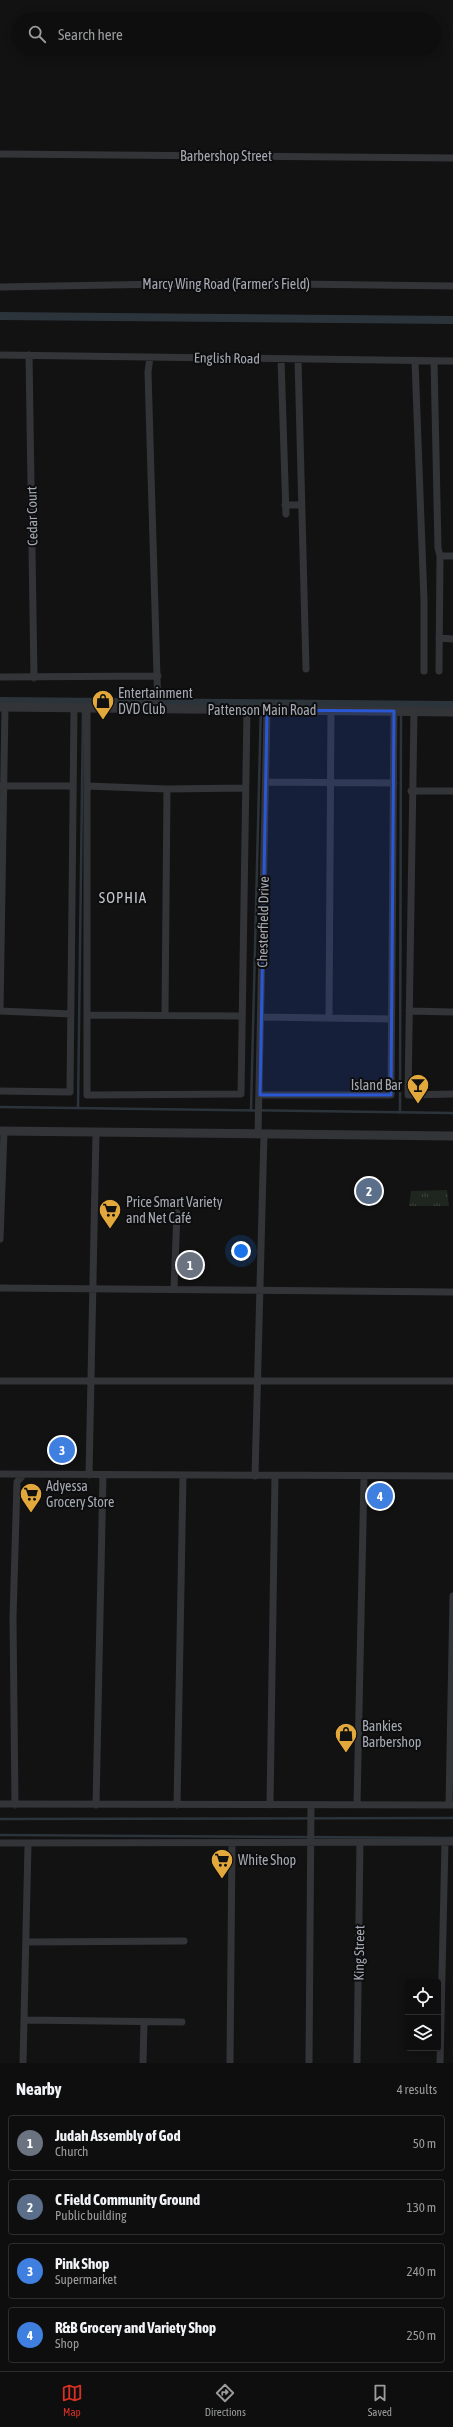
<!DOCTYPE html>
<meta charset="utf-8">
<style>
body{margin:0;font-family:"Asap Condensed",sans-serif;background:#1c1c1c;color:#f1f3f6}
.controls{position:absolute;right:12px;bottom:12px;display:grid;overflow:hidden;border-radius:4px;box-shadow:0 2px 10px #0003}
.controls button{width:36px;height:36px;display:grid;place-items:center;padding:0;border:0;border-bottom:1px solid #2e2e2e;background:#0e0e0e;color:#f1f3f6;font:20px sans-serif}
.you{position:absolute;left:241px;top:1251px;width:14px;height:14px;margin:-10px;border:3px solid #fff;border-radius:50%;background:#1a73e8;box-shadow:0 0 0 6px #1a73e833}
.badge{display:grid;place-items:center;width:26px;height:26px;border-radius:50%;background:#d93025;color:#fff;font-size:13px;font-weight:700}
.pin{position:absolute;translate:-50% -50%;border:2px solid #fff;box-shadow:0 1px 4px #0006}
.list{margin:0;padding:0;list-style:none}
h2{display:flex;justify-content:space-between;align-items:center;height:52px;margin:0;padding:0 16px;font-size:17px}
h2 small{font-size:13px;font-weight:400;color:#9b9c9e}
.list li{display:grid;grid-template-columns:26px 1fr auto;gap:12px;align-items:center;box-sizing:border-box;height:56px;margin:0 8px 8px;padding:0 8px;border:1px solid #2e2e2e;border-radius:4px}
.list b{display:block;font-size:15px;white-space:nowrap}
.list p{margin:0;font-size:13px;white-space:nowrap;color:#9b9c9e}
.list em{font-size:13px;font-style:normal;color:#9b9c9e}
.icon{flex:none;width:22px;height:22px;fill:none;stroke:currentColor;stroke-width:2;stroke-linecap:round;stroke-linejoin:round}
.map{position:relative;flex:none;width:453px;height:2063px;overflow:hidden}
.search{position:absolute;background:#0e0e0e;box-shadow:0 2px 10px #0003;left:12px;right:12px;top:12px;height:44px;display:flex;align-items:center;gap:10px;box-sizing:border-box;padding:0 14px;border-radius:22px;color:#9b9c9e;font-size:15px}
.sheet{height:308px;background:#0e0e0e}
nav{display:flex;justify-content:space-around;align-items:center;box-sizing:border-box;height:56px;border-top:1px solid #2e2e2e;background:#0e0e0e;font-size:11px;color:#9b9c9e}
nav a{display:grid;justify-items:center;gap:2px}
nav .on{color:#d93025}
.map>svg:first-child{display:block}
.grass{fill:url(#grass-tufts)}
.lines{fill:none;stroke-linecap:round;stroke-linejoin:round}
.stream{stroke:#2c343b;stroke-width:2.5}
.canal{stroke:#2c343b;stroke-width:8}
.minor{stroke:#333438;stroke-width:7}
.tertiary{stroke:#333438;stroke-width:9}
.marked{fill:#2a57d4;fill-opacity:0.2;stroke:#2a57d4;stroke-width:3;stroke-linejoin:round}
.labels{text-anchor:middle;stroke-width:4;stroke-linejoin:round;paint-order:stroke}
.street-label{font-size:14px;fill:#a4a9b3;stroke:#0d0d0e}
.poi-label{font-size:14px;fill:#a4a9b3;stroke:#0d0d0e;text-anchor:start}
.neighbourhood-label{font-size:15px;letter-spacing:1px;fill:#c5c8cf;stroke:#0d0d0e}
</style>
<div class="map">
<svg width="453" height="2063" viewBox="0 0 453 2063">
<defs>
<pattern id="grass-tufts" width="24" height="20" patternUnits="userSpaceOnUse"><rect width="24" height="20" fill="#1f261f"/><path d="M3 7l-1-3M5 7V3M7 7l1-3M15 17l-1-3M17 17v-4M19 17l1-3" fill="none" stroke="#3d433d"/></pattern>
</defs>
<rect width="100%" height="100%" fill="#121213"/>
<path class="grass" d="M 447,1190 L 449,1206 L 409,1206 L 411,1191 Z"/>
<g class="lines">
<path class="stream" d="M 0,1107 L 453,1113
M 78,1108 L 83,710
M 251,1110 L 261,704
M 400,1113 L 401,705
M 0,1819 L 453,1818
M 0,1835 L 453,1838"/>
<path class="canal" d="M 0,316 L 453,320
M 0,701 L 453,705"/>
<path class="minor" d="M 0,154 L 453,158
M 0,287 L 220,283 L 453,286
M 0,355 L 453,361
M 29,355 L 34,678
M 150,357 L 148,372 L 158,710
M 281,359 L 286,514
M 298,359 L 306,669
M 415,361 L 424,600 L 424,671
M 434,361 L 438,548 L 440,556 L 439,671
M 285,505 L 301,505
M 440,556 L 453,556
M 439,638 L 453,639
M 0,677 L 158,676
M 87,708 L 87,1095 L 241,1094 L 247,710
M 414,712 L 408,1095 L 453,1094
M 266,782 L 394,783
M 0,786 L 72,786
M 87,786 L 167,789 L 245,788
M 411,791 L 453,791
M 0,1011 L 5,707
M 0,1011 L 71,1014
M 409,1011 L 453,1012
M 165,1014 L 167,789
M 88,1015 L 241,1016
M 261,1017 L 391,1019
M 329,1018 L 331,711
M 0,1091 L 70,1092 L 74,708
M 260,1095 L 391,1095 L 394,711
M 258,1134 L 267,710
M 0,1239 L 4,1132
M 0,1288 L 453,1292
M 174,1289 L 177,1213
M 0,1381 L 453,1381
M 0,1474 L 453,1476
M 89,1475 L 96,1133
M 255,1476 L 264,1134
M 0,1804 L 453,1805
M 15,1805 L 13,1618 L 17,1482 L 23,1475
M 96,1805 L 103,1475
M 177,1805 L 183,1476
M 270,1805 L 275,1476
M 357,1805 L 364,1476
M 449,1805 L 453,1596
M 0,1843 L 453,1842
M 26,1942 L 184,1941
M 24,2020 L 182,2022
M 23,2063 L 28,1844
M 143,2063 L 144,2022
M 230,2063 L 232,1843
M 309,2063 L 311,1805
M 357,2063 L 360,1842
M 440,2063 L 445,1842"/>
<path class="tertiary" d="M 0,707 L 453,712
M 0,1131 L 453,1136"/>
</g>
<path class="marked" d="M 267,710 L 394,711 L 391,1095 L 260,1095 Z"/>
<defs>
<g id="shop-pin" transform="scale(1.15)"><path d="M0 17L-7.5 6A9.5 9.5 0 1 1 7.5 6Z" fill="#e3a83b" stroke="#0d0d0e"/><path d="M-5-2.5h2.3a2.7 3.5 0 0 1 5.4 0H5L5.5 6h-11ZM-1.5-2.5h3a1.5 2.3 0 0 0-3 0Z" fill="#111"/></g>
<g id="bar-pin" transform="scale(1.15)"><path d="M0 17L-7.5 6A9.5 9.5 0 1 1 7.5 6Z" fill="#e3a83b" stroke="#0d0d0e"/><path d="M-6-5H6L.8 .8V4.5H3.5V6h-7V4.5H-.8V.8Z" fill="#111"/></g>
<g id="supermarket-pin" transform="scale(1.15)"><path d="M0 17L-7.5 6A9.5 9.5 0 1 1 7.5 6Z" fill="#e3a83b" stroke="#0d0d0e"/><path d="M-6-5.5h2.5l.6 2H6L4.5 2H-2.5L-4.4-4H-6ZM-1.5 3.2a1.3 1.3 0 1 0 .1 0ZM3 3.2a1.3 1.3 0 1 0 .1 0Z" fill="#111"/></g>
</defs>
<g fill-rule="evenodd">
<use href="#shop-pin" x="103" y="701"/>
<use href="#bar-pin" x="418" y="1085"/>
<use href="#supermarket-pin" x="110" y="1210"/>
<use href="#supermarket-pin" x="31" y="1494"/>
<use href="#shop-pin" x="346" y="1734"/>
<use href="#supermarket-pin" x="222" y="1860"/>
</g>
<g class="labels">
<g class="street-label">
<text x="226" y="161">Barbershop Street</text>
<text x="226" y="289">Marcy Wing Road (Farmer's Field)</text>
<text transform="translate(227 358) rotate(1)" y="5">English Road</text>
<text transform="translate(32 516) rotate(-91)" y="5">Cedar Court</text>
<text x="262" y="715">Pattenson Main Road</text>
<text transform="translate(263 922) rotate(-89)" y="5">Chesterfield Drive</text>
<text transform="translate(359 1953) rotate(-89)" y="5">King Street</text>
</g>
<g class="poi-label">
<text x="118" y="698">Entertainment<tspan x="118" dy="16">DVD Club</tspan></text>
<text x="402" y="1090" text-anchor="end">Island Bar</text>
<text x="126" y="1207">Price Smart Variety<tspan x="126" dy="16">and Net Café</tspan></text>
<text x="46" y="1491">Adyessa<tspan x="46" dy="16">Grocery Store</tspan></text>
<text x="362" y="1731">Bankies<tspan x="362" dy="16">Barbershop</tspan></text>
<text x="238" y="1865">White Shop</text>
</g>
<g class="neighbourhood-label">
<text x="123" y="903">SOPHIA</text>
</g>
</g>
</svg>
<div class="controls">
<button><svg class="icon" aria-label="locate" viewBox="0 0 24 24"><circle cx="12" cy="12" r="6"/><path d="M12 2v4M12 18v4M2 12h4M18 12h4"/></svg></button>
<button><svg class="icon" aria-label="layers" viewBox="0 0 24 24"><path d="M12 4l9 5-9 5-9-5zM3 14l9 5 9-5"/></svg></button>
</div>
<div class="you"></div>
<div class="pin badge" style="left:190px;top:1265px;background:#6b7280">1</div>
<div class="pin badge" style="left:369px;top:1191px;background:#5c6f8a">2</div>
<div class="pin badge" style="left:62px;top:1450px;background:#3f7fe0">3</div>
<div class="pin badge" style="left:380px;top:1496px;background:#3f7fe0">4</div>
<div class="search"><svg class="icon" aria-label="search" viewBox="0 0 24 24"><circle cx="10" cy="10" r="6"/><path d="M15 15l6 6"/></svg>Search here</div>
</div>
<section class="sheet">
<h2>Nearby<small>4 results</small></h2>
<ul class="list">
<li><span class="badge" style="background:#6b7280">1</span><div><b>Judah Assembly of God</b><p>Church</p></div><em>50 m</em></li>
<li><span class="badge" style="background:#5c6f8a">2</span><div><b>C Field Community Ground</b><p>Public building</p></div><em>130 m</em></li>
<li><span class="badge" style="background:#3f7fe0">3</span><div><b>Pink Shop</b><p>Supermarket</p></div><em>240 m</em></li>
<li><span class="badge" style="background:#3f7fe0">4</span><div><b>R&amp;B Grocery and Variety Shop</b><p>Shop</p></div><em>250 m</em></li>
</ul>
</section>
<nav>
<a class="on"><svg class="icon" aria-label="map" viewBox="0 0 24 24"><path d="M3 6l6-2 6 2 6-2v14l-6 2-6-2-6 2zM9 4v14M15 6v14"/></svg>Map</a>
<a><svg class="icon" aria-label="directions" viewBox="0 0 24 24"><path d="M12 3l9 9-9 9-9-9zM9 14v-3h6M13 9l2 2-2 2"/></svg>Directions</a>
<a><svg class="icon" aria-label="saved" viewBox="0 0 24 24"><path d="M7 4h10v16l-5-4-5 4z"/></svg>Saved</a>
</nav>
